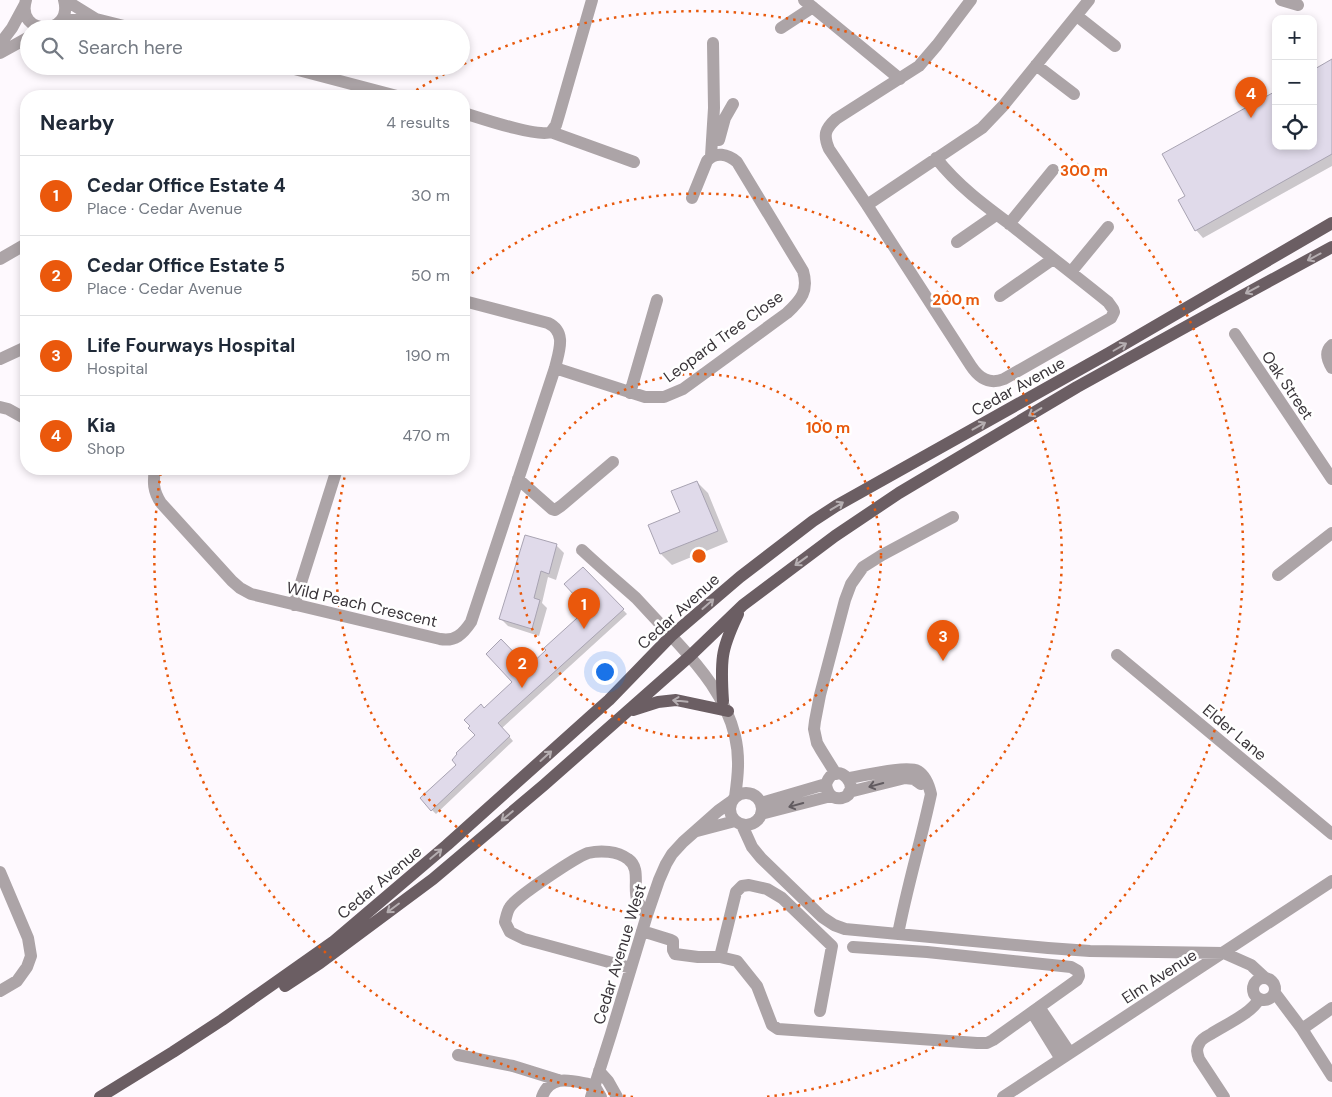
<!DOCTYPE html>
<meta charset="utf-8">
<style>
body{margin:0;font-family:"DM Sans",sans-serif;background:#f2f2f3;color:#1f2937}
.controls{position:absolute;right:15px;top:15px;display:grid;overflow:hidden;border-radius:10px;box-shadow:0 2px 8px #0003}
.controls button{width:45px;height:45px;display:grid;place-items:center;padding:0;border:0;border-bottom:1px solid #e0e1e3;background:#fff;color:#1f2937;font:25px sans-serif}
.you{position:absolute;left:604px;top:671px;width:18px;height:18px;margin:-12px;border:4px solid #fff;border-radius:50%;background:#1a73e8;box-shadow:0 0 0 8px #1a73e833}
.badge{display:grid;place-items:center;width:32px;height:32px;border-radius:50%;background:#ea580c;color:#fff;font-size:16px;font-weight:700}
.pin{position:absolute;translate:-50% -41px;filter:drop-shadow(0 1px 2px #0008)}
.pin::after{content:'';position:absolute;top:26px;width:18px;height:15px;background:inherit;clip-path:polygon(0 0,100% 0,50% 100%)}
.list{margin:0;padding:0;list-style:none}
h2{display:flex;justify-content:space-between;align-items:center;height:65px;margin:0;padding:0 20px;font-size:21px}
h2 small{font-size:16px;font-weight:400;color:#747a83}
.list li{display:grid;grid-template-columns:32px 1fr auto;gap:15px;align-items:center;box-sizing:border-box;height:80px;padding:0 20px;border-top:1px solid #e0e1e3}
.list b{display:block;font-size:19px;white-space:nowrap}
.list p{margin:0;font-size:16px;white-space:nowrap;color:#747a83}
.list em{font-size:16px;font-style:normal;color:#747a83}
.icon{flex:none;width:28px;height:28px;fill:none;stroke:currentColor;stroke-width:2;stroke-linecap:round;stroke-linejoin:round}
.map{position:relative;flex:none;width:1332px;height:1097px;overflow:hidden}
.search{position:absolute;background:#fff;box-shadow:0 2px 8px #0003;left:20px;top:20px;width:450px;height:55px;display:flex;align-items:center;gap:12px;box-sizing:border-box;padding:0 18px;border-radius:28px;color:#747a83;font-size:19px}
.panel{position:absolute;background:#fff;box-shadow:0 2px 8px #0003;left:20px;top:90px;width:450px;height:385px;border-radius:20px}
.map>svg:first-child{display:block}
.shadow{fill:#0003}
.building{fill:#e0daea;stroke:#a8a3b2}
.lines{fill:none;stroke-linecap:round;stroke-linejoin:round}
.minor{stroke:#aca4a7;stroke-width:12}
.major{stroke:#6b5e63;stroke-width:12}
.oneway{stroke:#b5aeb1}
.oneway2{stroke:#615b60}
.ring{fill:none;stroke:#e8590c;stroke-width:2.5;stroke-dasharray:2.5 5}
.labels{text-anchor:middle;stroke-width:5;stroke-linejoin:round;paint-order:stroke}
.street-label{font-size:16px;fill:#393439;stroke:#fff}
.centre{fill:#e8590c;stroke:#fff;stroke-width:2.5}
.ring-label{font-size:15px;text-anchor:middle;font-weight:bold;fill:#e8590c;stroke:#fff;stroke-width:5;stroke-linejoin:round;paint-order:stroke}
</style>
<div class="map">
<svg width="1332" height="1097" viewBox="0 0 1332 1097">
<rect width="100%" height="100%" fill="#fef9fe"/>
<path class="shadow" d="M 1332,61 L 1332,166 L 1203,238 L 1196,230 L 1276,146 L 1313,146 Z
M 697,482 L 708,493 L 728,542 L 672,565 L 661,554 Z
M 556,545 L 564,553 L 556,580 L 548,577 L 542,603 L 547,608 L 539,636 L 508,626 L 500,618 Z
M 583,569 L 627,614 L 502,728 L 513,741 L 436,814 L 421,799 L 458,765 L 476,735 L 484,710 L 589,609 Z"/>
<path class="building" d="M 1332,59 L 1332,154 L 1195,231 L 1178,200 L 1185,196 L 1162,154 L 1276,91 L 1276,146 L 1313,146 L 1313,70 Z
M 697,481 L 718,531 L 660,554 L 648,525 L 680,512 L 671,491 Z
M 525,535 L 557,544 L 549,574 L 541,571 L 534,598 L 540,600 L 532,629 L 499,619 Z
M 583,567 L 624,609 L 498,723 L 510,736 L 431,811 L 420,798 L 456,765 L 452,760 L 457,754 L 456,753 L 475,735 L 468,728 L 470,726 L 464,720 L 481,704 L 484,708 L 512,682 L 486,654 L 501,639 L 528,667 L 546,650 L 544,648 L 587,609 L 564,584 Z"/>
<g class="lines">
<path class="minor" d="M 26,0 C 15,36 74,37 64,0
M 65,0 L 96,19 L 136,29
M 804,0 L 900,79
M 1281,0 L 1298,5
M 1077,16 L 1115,46
M 61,20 L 96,19
M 781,28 L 813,7
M 0,44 L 12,28 L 25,4
M 0,53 L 29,37
M 1036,65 L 1074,94
M 283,66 L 397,96
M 464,113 C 480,118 539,138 551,132
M 551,132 L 556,125 L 559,115 L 592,0
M 551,132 L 634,162
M 719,140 L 725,118 L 733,104
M 711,156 L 714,108 L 713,43
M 936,158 C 957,185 984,205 1011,225 C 1043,251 1076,276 1108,302 L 1113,309 L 1114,312 L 1111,318 L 1004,379 C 989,385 979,378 971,366 L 867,205 L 829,149 C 823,135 825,129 836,119 L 919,66 L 937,45 L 971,0
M 867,205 L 982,128 L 1003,106 L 1089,0
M 1009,224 L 1053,170
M 957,242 L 996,215
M 0,259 L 26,244
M 1071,272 L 1108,227
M 1000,296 L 1053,259
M 1235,334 L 1332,479
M 1332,345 C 1324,352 1327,360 1332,368
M 0,359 L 26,347
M 555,368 L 645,397 L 664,397 L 683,389 L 787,313 C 801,300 809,291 803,271 L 737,162 C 728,154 715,151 707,161 L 692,198
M 630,393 L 657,300
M 0,407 L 8,409 L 26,419
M 155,469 C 153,482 153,491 161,503 L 232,581 L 240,588 L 251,594 L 440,639 C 455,642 463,634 471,622 L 555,368 C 559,351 567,332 548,323 L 464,301
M 518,479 L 552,509 L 555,510 L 561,506 L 613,462
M 582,550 C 599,566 618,582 636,598 C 649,612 662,626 675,640 C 701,668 726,698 735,736 C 740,757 738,776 735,797
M 1278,575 L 1332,533
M 294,605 L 337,469
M 1117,655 L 1332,834
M 836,774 L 821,750 L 817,743 L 814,729 L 815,721 L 820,695 L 845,600 L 851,584 L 863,567 L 882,555 L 953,517
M 849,778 C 863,776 906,765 918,771 C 926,776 929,785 931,794 C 921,841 907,887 898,934
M 849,792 L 905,778 L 914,779 L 921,784
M730 809a16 16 0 1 1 32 0a16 16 0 1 1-32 0Z
M 761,803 L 826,784 C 837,755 865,792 842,798 C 832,800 827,793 826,784
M 761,814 L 831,796
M 742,825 L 752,847 L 761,858 L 822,917 L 834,925 L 845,929 L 1048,948 L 1090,951 L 1224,953 L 1251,965 L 1264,977
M 697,831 L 735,821
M 0,872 L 28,938 L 31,956 L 27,967 L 17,981 L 0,991
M 642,931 L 671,940 L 673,941 L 673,950 L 675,954 L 698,957 L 720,957 L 737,961 L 757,986 L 772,1025 L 778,1029 L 977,1043 L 987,1043 L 993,1040 L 1077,980 L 1079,976 L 1078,971 L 1071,967 L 927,952 L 853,947
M 720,957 L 736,892 L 742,886 L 749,885 L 767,889 L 782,898 L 832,946 L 820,1011
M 631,968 L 524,939 L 510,932 L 505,922 C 506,918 507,911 510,907 C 516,897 576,857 588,853 C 601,850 617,851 628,859 C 641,868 633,886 637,899 C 639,905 643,910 647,915
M1253 989a11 11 0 1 1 22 0a11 11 0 1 1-22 0Z
M 1275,993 L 1302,1029 L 1332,1076
M 1039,1007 L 1070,1053
M 1032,1012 L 1061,1059
M 1302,1029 L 1332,1008
M 458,1055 L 513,1066 L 558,1080
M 599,1071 L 608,1081 L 617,1097
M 542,1097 C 551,1072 574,1082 594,1085 L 601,1097
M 591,1097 L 611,1034 L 647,915 L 659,880 L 666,864 L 672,854 L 683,842 L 718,811 L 732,801
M 1003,1097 L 1332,881
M 1224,1097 L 1199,1059 C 1197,1053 1196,1049 1199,1044 C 1201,1039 1207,1036 1211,1034 C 1225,1025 1252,1013 1259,999"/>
<path class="major" d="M 723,701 C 722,686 721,670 723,656 C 725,641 732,627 738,614
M 633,710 L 658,702 L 676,700 L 728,711
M 285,986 L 320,963 L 433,879 L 544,785 L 690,656 L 743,605 L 835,536 L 899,493 L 1077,387 L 1218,309 L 1332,247
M 100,1097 L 173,1052 L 222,1020 L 333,942 L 447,845 L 592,715 L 609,700 L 671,636 L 740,577 L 813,521 L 836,506 L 1109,353 L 1332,223"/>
</g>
<defs><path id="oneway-shaft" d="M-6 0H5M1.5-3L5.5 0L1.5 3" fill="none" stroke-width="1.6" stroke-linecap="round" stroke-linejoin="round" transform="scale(1.25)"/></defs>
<g class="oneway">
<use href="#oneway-shaft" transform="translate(1314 257) rotate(152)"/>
<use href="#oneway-shaft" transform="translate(1252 290) rotate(152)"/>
<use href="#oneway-shaft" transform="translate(1120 347) rotate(-30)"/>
<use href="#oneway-shaft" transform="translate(1035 412) rotate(149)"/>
<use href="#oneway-shaft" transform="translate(979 426) rotate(-29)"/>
<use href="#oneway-shaft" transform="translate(837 506) rotate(-31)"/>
<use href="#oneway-shaft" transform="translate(801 561) rotate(144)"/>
<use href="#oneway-shaft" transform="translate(708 604) rotate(-41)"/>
<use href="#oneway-shaft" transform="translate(680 701) rotate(-174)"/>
<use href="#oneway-shaft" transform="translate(546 756) rotate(-42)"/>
<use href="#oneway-shaft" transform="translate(507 816) rotate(140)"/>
<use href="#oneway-shaft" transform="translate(436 854) rotate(-40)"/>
<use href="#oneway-shaft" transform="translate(393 908) rotate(143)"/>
</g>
<g class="oneway2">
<use href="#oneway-shaft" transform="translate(876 785) rotate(165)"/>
<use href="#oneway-shaft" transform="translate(796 805) rotate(165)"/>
</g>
<g class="ring">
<circle cx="699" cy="556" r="182"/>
<path d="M466 278A363 363 0 1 1 346 471"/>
<path d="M633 1097A545 545 0 0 1 161 471M410 94A545 545 0 0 1 456 68M464 64A545 545 0 1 1 765 1097"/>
</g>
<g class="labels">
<g class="street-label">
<text transform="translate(723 336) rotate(-36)" y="6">Leopard Tree Close</text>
<text transform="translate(1288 385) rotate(56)" y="6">Oak Street</text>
<text transform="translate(1018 386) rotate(-29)" y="6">Cedar Avenue</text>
<text transform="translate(362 604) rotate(13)" y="6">Wild Peach Crescent</text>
<text transform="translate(678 611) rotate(-42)" y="6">Cedar Avenue</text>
<text transform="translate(1235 732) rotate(40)" y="6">Elder Lane</text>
<text transform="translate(379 882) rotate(-40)" y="6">Cedar Avenue</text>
<text transform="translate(619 954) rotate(-73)" y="6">Cedar Avenue West</text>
<text transform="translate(1159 976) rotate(-33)" y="6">Elm Avenue</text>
</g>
</g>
<circle cx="699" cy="556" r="8" class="centre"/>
<g class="ring-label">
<text x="1084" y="176">300 m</text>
<text x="956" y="305">200 m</text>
<text x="828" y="433">100 m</text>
</g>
</svg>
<div class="controls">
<button>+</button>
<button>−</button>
<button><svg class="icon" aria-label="locate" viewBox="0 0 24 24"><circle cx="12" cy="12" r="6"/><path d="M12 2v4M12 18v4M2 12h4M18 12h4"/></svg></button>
</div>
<div class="you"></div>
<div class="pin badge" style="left:584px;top:629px">1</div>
<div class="pin badge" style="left:522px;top:688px">2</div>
<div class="pin badge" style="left:943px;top:661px">3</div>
<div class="pin badge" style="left:1251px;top:118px">4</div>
<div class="search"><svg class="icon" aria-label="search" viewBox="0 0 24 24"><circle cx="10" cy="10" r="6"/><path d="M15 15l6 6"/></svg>Search here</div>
<section class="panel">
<h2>Nearby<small>4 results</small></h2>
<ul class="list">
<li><span class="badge">1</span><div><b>Cedar Office Estate 4</b><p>Place · Cedar Avenue</p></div><em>30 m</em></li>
<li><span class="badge">2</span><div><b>Cedar Office Estate 5</b><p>Place · Cedar Avenue</p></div><em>50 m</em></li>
<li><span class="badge">3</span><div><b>Life Fourways Hospital</b><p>Hospital</p></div><em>190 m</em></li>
<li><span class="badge">4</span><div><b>Kia</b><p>Shop</p></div><em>470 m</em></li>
</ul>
</section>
</div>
